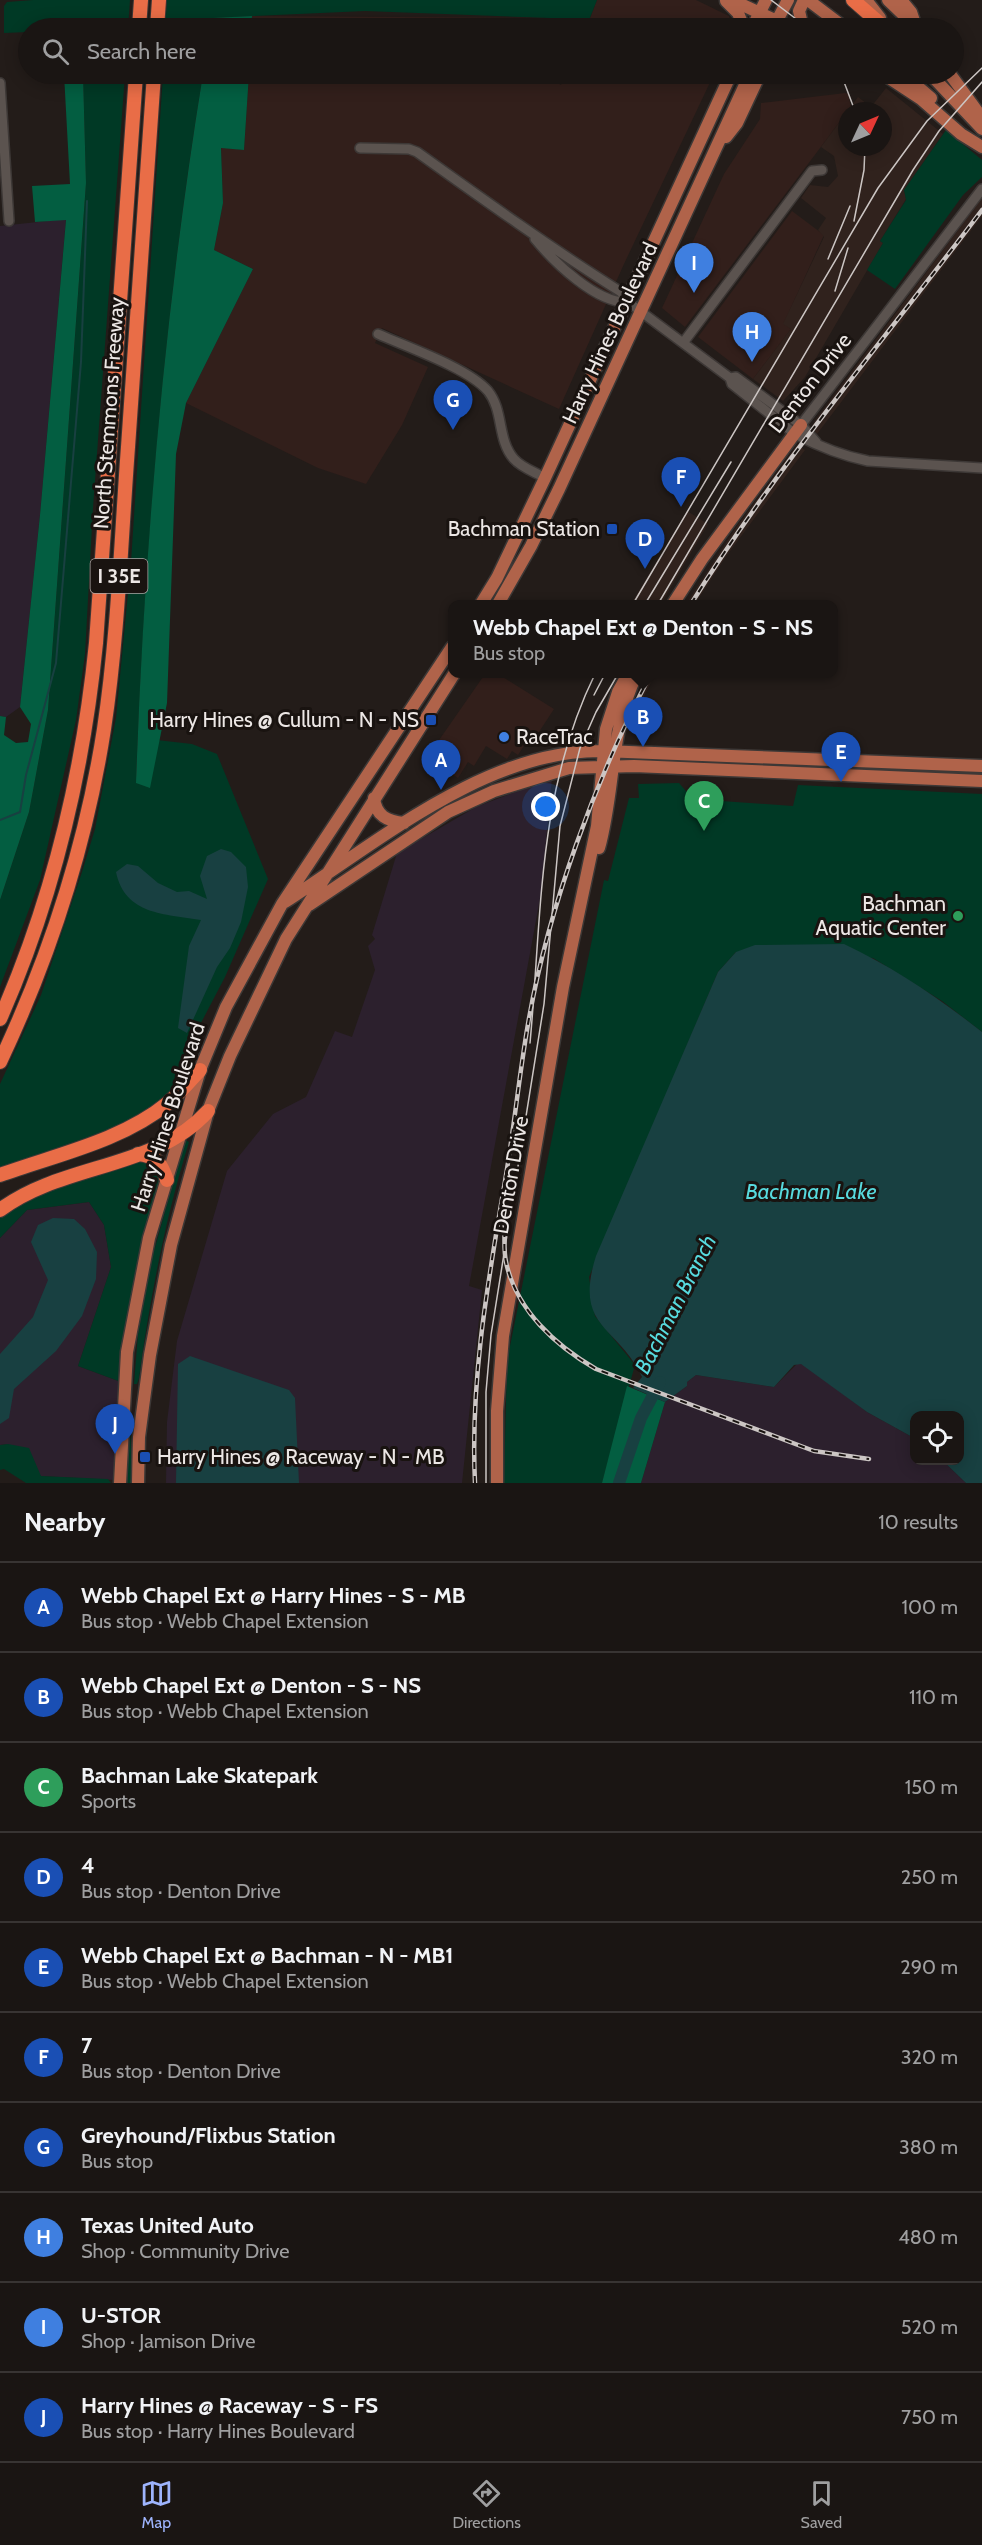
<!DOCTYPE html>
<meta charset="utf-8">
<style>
body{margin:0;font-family:Cabin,sans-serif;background:#272221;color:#f1f3f6}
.controls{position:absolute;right:18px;bottom:18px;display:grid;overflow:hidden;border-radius:12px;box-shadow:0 3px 15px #0003}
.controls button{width:54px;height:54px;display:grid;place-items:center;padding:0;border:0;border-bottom:2px solid #383433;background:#1a1513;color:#f1f3f6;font:30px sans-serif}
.compass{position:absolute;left:838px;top:102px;width:54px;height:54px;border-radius:50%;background:#1a1513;box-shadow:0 3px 15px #0003;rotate:46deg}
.you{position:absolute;left:546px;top:807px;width:21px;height:21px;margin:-15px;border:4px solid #fff;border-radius:50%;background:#1a73e8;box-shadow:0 0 0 9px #1a73e833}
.badge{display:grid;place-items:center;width:39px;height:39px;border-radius:50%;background:#9eb4fd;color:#fff;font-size:20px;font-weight:700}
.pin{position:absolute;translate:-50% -50px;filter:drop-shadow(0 2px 3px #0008)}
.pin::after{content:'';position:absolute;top:32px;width:21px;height:18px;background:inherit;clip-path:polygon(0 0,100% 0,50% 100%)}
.popup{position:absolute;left:448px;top:600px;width:390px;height:78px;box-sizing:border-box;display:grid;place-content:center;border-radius:12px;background:#1a1513;filter:drop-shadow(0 2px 4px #0005);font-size:20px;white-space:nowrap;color:#9f9fa0}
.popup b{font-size:22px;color:#f1f3f6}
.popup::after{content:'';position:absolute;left:50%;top:100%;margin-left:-12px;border:12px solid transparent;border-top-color:#1a1513}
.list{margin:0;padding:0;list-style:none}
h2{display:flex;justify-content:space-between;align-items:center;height:78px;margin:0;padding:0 24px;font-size:26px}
h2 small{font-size:20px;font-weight:400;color:#9f9fa0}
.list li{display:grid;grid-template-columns:39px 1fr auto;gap:18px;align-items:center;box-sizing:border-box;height:90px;padding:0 24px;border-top:2px solid #383433}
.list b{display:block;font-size:22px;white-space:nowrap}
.list p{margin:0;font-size:20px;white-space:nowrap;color:#9f9fa0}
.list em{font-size:20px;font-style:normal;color:#9f9fa0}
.icon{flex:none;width:33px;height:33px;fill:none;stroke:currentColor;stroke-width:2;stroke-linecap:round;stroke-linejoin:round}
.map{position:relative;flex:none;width:982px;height:1483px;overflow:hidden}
.search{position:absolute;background:#1a1513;box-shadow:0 3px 15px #0003;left:18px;right:18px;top:18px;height:66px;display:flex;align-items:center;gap:15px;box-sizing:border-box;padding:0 21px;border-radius:33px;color:#9f9fa0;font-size:22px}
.sheet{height:978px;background:#1a1513}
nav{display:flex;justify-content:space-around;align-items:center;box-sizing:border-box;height:84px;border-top:2px solid #383433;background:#1a1513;font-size:16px;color:#9f9fa0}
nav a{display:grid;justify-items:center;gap:3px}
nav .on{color:#9eb4fd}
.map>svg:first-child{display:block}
.commercial{fill:#321f1b}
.industrial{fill:#2c202d}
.built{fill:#30221d}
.green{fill:#003925}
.forest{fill:#035e41}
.water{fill:#184041}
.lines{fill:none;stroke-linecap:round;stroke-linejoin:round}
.stream{stroke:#184041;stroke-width:2}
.river{stroke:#184041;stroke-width:12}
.minor-casing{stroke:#3d3836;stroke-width:12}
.major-casing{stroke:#3d3836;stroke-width:15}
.highway-casing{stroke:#3d3836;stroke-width:16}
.minor{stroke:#5b534f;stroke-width:9}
.major{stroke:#b0634a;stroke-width:12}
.highway{stroke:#e96d47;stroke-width:14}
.tram{stroke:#ccc6c4;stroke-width:1.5}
.rail-casing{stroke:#ccc6c4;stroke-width:4.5}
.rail{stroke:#191310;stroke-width:2;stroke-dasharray:7;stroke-linecap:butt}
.transit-dot{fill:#1a4fb4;stroke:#191310;stroke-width:2}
.shop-dot{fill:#3f7fe0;stroke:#191310;stroke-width:2}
.leisure-dot{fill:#2e9e5b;stroke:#191310;stroke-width:2}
.labels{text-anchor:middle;stroke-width:6;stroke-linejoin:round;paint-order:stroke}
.shield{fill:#191310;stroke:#ada7a5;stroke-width:1.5}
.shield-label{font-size:20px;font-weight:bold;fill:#ece7e5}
.street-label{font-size:21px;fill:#ece7e5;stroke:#191310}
.poi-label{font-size:21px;fill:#ece7e5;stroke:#191310;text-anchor:end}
.water-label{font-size:22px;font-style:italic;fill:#57dade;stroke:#191310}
</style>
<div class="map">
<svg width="982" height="1483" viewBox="0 0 982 1483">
<rect width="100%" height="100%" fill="#231c19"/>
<path class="commercial" d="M 597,0 L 696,0 L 729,16 L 732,28 L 586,28 Z
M 252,16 L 550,18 L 550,28 L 251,28 Z
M 249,74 L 541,74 L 561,85 L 566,74 L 714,74 L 624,264 L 559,409 L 382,328 L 375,343 L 428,367 L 402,425 L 366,484 L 318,468 L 186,403 L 253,269 L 214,250 L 223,203 L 221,147 L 244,150 Z
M 845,93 L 848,94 L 851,107 L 685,327 L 662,308 L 724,174 L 760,119 L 761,103 Z
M 792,211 L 824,235 L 784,323 L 791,329 L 753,379 L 698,337 Z
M 485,674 L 498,674 L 554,709 L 537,735 L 532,733 L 518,755 L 512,751 L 507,759 L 486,746 L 474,766 L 468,762 L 458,778 L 440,766 L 435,770 L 421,766 Z"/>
<path class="industrial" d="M 66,219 L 40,515 L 20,707 L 6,717 L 0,716 L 0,226 Z
M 552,778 L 541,893 L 469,1286 L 482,1290 L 462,1483 L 166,1483 L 167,1422 L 177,1341 L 227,1171 L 273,1114 L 306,1097 L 335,1031 L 352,1037 L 375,970 L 368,946 L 375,939 L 372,935 L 397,853 L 476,807 Z
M 89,1202 L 104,1225 L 111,1267 L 78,1366 L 121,1382 L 114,1480 L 41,1476 L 8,1444 L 0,1445 L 0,1238 L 27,1210 Z
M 798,1363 L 805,1365 L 867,1412 L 914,1438 L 914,1460 L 943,1461 L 966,1483 L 641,1483 L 665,1402 L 687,1386 L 687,1382 L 696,1375 L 774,1387 Z"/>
<path class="built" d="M 886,88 L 943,134 L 904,190 L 906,199 L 880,241 L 883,243 L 805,377 L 783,401 L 753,379 L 791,329 L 783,324 L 824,237 L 818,230 L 826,218 L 801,198 L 810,185 L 828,187 L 838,176 L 834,156 L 821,147 L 847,112 L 847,147 L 883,147 L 883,111 L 848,111 L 858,97 L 871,107 Z
M 982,198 L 982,216 L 817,434 L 812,427 L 814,422 Z
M 797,445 L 805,450 L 725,558 L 695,604 L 686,604 L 735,529 Z
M 687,511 L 708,524 L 661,604 L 631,604 Z
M 648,674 L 655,674 L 623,739 L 624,722 Z"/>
<path class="green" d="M 33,0 L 130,0 L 128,28 L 28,28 L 28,32 L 4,33 L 4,6 L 7,2 Z
M 167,0 L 597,0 L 586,28 L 550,28 L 550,18 L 365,11 L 213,18 L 211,28 L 165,28 Z
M 83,74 L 125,74 L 93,508 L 85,654 L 76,720 L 40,880 L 0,987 L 0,900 L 29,812 L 48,710 L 86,183 Z
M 163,74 L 203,74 C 165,306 145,543 136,779 L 148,739 L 192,744 L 217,754 L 268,879 L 225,977 L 179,1065 L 189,1073 L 168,1097 L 128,1123 L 0,1168 L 0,1084 L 41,995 L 82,872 L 95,829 L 116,718 L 131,562 Z
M 946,130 L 982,160 L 982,177 L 963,195 L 895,289 L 867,270 L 883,243 L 880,241 L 906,200 L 904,190 Z
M 679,783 L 693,799 L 793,806 L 798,785 L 982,794 L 982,1032 L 942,1001 L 873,958 L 736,952 L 718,972 L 589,1277 L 595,1316 L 635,1365 L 602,1483 L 504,1483 L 507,1361 L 604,880 L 608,881 L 629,798 L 639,798 L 638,784 Z
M 185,1140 L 189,1142 C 165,1220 150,1298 139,1378 L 137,1384 L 134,1384 L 138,1334 L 152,1258 Z
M 140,1158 L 150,1159 L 160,1175 L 133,1286 L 121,1382 L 78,1366 L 111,1267 L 104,1225 L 89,1202 L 27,1210 L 0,1238 L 0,1217 C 40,1186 93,1175 140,1158 Z
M 130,1413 L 132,1483 L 126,1483 L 130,1414 Z
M 8,1444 L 29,1448 L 41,1476 L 108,1479 L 111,1483 L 26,1483 L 4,1469 L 0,1470 L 0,1445 Z"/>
<path class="forest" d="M 252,16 L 251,28 L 211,28 L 212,18 Z
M 64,74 L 83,74 L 86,183 L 48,710 L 29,812 L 0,900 L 0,716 L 6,717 L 4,735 L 16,743 L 28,742 L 31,724 L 20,707 L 40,515 L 66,220 L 35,222 L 32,186 L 70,184 Z
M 203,74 L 249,74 L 244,150 L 221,148 L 223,203 L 214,250 L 253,269 L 186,403 L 176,454 L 167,703 L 150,788 L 136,783 C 144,546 165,308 203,74 Z
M 627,1386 L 665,1402 L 641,1483 L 602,1483 Z"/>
<path class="water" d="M 221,849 L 231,852 L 246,867 L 248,887 L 241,922 L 230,948 L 217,967 L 187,1033 L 178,1028 L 189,946 L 201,920 C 165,914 125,915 116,872 L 127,864 L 138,866 L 158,883 L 177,892 L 189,891 L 207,899 L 200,876 L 207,856 Z
M 844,944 C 893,967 939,998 982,1032 L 982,1483 L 966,1483 L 943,1461 L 960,1460 L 960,1416 L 914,1416 L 914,1438 L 867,1412 L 801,1364 L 794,1365 L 774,1387 L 696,1375 L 687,1382 L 687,1386 L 665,1402 L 633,1388 L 642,1377 C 618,1325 573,1329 596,1256 L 718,972 L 736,952 L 755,945 Z
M 53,1218 L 74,1219 L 85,1229 L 97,1252 L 96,1279 L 82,1316 L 56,1351 L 14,1389 L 9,1418 L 0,1424 L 0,1354 L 33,1317 L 48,1280 L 31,1242 L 38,1225 Z
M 190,1356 L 289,1390 L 295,1398 L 299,1483 L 176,1483 L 178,1364 Z"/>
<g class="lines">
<path class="stream" d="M 0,820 L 20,812 L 26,775 L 56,663 L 81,362 L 87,201"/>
<path class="river" d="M 619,1483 L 641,1418 L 660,1382"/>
<g class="minor-casing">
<path id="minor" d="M 0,83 L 9,221
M 360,148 L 409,149 L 417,152 C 484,200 551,248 621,292 L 628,302 L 730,378 L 732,384 L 795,434 C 818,446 843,456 868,461 L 982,468
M 535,239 C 554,262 597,304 628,302
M 378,334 C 407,347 468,368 488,391 C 504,411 497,440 514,459 C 522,468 535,472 545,478
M 683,343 L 812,171 L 822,170
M 730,378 L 736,377 L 801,425 L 816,442
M 801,425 L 982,189"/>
</g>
<g class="major-casing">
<path id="major" d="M 732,0 L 792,28
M 808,0 L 845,28
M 866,0 L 880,18
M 888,0 L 917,28
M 901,0 L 911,12 L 916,27
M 726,1 L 738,13 L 744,28
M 752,28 L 766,0
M 773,28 L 788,0
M 803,28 L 799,11 L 804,0
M 883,74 L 921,99 L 961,134 L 982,147
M 903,74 L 931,98
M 930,74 L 982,129
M 950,74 L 982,118
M 726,137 L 737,123 L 760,74
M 481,604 L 497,578 L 545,478 L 731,74
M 498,604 L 531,546 L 559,489 L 750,74
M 673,604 L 702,559 L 801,425
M 374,798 C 376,816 387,821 404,823
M 599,848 C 615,791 610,727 637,674
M 285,902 C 378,842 488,749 603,751 L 982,766
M 309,905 L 448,812 L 494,791 L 569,768 L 634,766 L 982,781
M 120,1483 L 127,1352 L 149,1238 L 200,1070 L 226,1007 L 282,904 L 452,647
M 138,1483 L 139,1437 L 150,1355 L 171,1245 L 208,1111 L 230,1056 L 286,939 L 454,674
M 497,1483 L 497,1411 L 503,1336 L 563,987 L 597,826 L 606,729 L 618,692 L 628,674"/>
</g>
<g class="highway-casing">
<path id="highway" d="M 853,0 L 885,28
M 139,28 L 141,0
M 157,28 L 159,0
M 0,1019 C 53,899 83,773 96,643 L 136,74
M 0,1062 C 50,956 86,845 104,729 C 118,636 121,541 128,447 C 137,323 145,198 154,74
M 138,1154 C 157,1156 161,1163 167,1180
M 0,1175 C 55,1155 122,1141 168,1103 C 180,1093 190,1081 200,1070
M 0,1210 C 62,1163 155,1170 208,1111"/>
</g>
<use href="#minor" class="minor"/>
<use href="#major" class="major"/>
<use href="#highway" class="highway"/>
<path class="tram" d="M 771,0 L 808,28
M 841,74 L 855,111
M 854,221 L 864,170 L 865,147
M 828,259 L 850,206
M 835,291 L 848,248
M 633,604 L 878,188 L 927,121 L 982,68
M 645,604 L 731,462
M 658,604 L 913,170 L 939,131 L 982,82
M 594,695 L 605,674
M 530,1043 C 542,915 537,792 595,674
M 486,1483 L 486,1392 L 491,1335 L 544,1004 L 560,826 L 580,748 L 596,712 L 618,674"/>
<g class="rail-casing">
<path id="rail" d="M 691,604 C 777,466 884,340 982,210
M 505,1216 C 505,1231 503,1248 506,1262 C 516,1310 556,1346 596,1369 L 814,1451 L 869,1459
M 475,1483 C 470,1380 488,1282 505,1181 C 514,1129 519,1076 528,1024 C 548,908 596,777 651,674"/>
</g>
<use href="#rail" class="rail"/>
</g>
<g class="transit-dot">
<rect x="606" y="523" width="12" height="12" rx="3"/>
<rect x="425" y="714" width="12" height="12" rx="3"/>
<rect x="139" y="1451" width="12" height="12" rx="3"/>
</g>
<circle class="shop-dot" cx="504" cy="737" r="6"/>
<circle class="leisure-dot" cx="958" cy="916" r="6"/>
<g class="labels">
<rect class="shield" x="90.5" y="559" width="57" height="34" rx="4.5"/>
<g class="shield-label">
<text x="119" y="583">I 35E</text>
</g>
<g class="street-label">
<text transform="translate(610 333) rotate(-65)" y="7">Harry Hines Boulevard</text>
<text transform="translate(810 383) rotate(-52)" y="7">Denton Drive</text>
<text transform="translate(109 413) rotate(-86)" y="7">North Stemmons Freeway</text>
<text transform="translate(168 1117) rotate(-72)" y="7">Harry Hines Boulevard</text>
<text transform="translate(511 1175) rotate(-80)" y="7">Denton Drive</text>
</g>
<g class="poi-label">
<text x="600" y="536">Bachman Station</text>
<text x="419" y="727">Harry Hines @ Cullum - N - NS</text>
<text x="516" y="744" text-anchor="start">RaceTrac</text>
<text x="946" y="911">Bachman<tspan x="946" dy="24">Aquatic Center</tspan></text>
<text x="157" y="1464" text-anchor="start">Harry Hines @ Raceway - N - MB</text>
</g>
<g class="water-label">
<text x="811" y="1199">Bachman Lake</text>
<text transform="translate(675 1304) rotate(-63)" y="8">Bachman Branch</text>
</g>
</g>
</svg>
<div class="controls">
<button><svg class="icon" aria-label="locate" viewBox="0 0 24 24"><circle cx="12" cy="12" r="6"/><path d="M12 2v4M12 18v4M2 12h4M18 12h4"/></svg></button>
</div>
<svg class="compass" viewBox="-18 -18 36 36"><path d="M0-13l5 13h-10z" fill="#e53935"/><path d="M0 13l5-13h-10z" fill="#9f9fa0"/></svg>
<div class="you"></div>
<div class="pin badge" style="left:441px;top:790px;background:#1a4fb4">A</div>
<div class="pin badge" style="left:643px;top:747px;background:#1a4fb4">B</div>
<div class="popup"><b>Webb Chapel Ext @ Denton - S - NS</b>Bus stop</div>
<div class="pin badge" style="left:704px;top:831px;background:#2e9e5b">C</div>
<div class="pin badge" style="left:645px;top:569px;background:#1a4fb4">D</div>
<div class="pin badge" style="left:841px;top:782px;background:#1a4fb4">E</div>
<div class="pin badge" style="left:681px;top:507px;background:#1a4fb4">F</div>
<div class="pin badge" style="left:453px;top:430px;background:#1a4fb4">G</div>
<div class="pin badge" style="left:752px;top:362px;background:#3f7fe0">H</div>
<div class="pin badge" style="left:694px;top:293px;background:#3f7fe0">I</div>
<div class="pin badge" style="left:115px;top:1454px;background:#1a4fb4">J</div>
<div class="search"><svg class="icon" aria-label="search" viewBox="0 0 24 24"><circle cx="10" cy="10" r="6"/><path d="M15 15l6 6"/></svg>Search here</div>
</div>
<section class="sheet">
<h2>Nearby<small>10 results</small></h2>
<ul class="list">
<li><span class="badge" style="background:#1a4fb4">A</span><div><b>Webb Chapel Ext @ Harry Hines - S - MB</b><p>Bus stop · Webb Chapel Extension</p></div><em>100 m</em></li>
<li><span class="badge" style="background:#1a4fb4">B</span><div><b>Webb Chapel Ext @ Denton - S - NS</b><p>Bus stop · Webb Chapel Extension</p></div><em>110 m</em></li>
<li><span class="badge" style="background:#2e9e5b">C</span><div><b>Bachman Lake Skatepark</b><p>Sports</p></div><em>150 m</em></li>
<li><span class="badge" style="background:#1a4fb4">D</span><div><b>4</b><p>Bus stop · Denton Drive</p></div><em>250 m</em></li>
<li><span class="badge" style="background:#1a4fb4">E</span><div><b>Webb Chapel Ext @ Bachman - N - MB1</b><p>Bus stop · Webb Chapel Extension</p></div><em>290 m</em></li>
<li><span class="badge" style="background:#1a4fb4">F</span><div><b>7</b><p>Bus stop · Denton Drive</p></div><em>320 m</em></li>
<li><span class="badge" style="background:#1a4fb4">G</span><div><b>Greyhound/Flixbus Station</b><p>Bus stop</p></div><em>380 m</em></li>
<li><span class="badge" style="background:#3f7fe0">H</span><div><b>Texas United Auto</b><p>Shop · Community Drive</p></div><em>480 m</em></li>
<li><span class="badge" style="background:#3f7fe0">I</span><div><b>U-STOR</b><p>Shop · Jamison Drive</p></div><em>520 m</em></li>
<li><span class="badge" style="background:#1a4fb4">J</span><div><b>Harry Hines @ Raceway - S - FS</b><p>Bus stop · Harry Hines Boulevard</p></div><em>750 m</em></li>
</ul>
</section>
<nav>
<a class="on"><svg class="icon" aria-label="map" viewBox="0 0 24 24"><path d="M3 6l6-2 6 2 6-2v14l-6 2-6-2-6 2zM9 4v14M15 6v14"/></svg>Map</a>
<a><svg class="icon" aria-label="directions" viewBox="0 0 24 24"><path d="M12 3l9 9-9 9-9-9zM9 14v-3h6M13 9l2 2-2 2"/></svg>Directions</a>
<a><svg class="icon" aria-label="saved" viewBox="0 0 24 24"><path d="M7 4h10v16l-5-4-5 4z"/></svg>Saved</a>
</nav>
